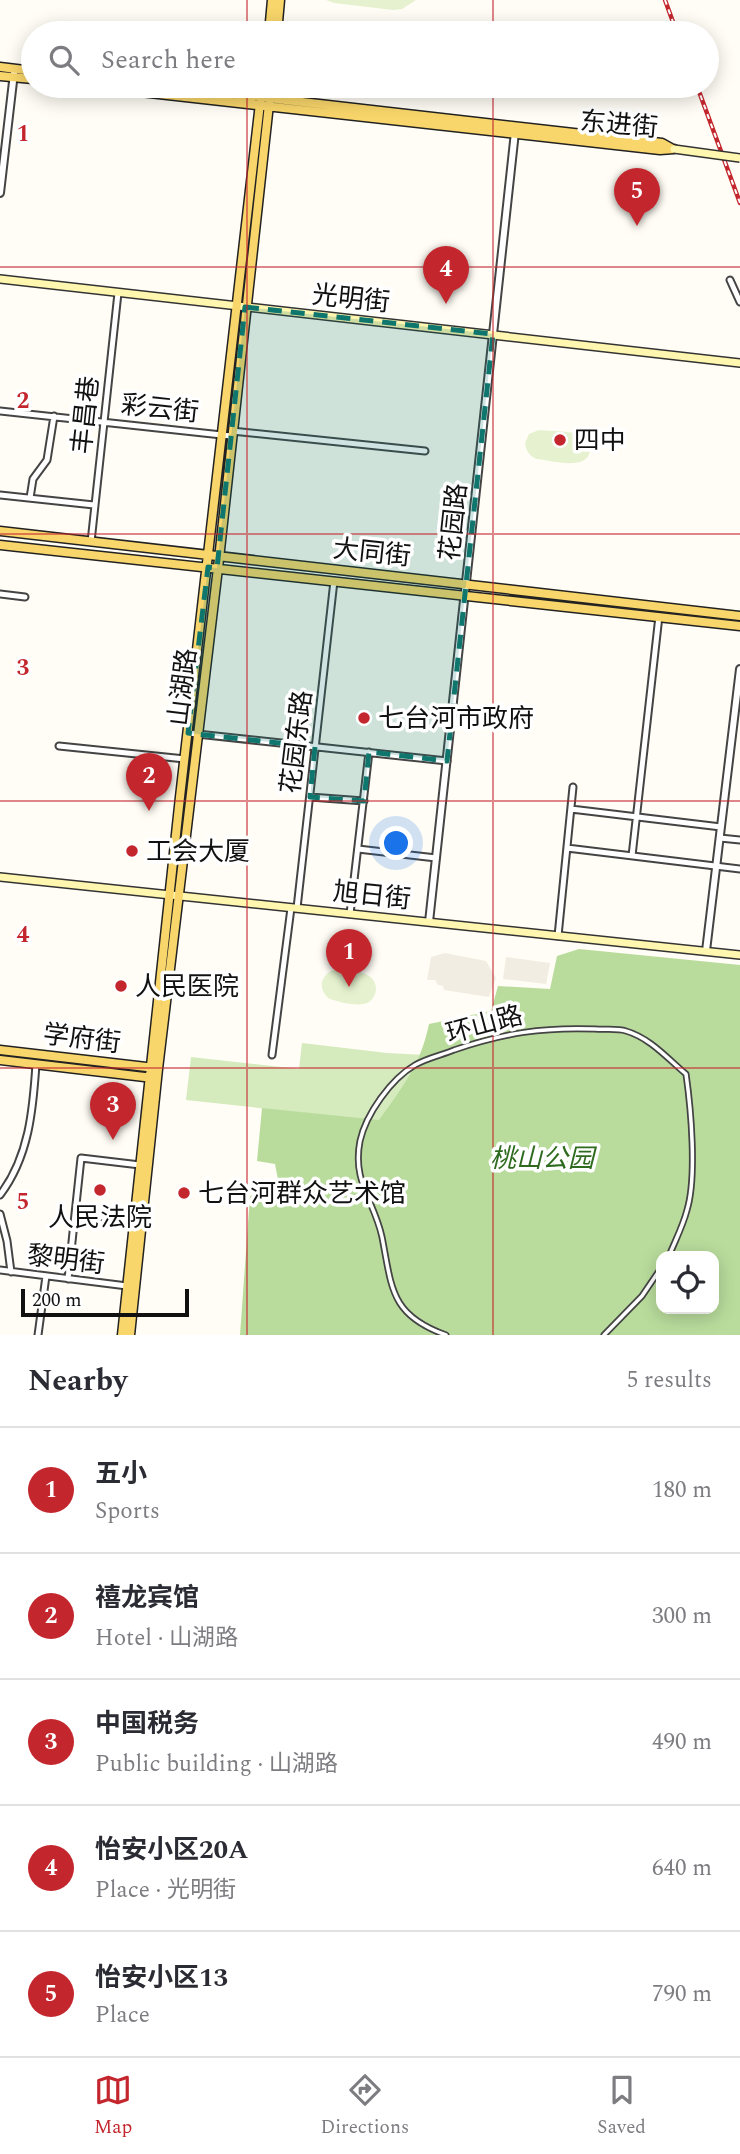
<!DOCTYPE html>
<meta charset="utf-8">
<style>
body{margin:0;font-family:Spectral,"Noto Sans SC",serif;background:#f2f2f3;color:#2b2b33}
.controls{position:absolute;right:21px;bottom:21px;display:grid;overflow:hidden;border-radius:14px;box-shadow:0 4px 18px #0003}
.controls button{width:63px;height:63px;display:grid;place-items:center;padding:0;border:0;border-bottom:2px solid #e1e1e2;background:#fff;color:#2b2b33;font:35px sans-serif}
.scale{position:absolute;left:21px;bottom:18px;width:168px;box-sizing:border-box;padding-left:7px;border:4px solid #111;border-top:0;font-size:19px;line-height:24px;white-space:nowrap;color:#111;-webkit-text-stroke:5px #fff;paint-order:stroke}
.you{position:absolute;left:397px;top:844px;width:24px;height:24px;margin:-18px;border:5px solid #fff;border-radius:50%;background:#1a73e8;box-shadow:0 0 0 10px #1a73e833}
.badge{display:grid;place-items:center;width:46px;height:46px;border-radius:50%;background:#c4262e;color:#fff;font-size:23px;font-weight:700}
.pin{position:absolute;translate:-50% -58px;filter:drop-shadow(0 2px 4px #0008)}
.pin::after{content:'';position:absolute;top:37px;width:24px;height:21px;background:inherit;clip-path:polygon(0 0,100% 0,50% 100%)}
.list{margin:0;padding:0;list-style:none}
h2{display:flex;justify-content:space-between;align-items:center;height:91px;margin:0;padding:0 28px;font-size:30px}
h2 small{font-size:23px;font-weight:400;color:#7c7c81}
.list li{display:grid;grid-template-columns:46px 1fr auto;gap:21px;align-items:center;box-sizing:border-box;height:126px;padding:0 28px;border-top:2px solid #e1e1e2}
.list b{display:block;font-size:26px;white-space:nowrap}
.list p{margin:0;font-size:23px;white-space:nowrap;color:#7c7c81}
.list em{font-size:23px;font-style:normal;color:#7c7c81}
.icon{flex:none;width:38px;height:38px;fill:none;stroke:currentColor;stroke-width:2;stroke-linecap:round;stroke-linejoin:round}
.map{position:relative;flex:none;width:740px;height:1335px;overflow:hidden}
.search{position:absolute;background:#fff;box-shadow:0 4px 18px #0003;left:21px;right:21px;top:21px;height:77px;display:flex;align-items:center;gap:18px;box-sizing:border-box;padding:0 24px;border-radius:38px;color:#7c7c81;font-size:26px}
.sheet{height:721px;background:#fff}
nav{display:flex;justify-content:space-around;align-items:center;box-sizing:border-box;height:98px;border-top:2px solid #e1e1e2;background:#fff;font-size:19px;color:#7c7c81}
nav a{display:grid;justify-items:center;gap:4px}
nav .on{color:#c4262e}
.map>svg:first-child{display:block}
.green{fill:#d5ebbd}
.forest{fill:#b9dc9c;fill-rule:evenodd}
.pitch{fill:#e6f2cf}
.plaza{fill:#f1ede2}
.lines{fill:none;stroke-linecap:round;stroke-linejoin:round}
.pedestrian-casing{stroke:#444;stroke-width:7}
.minor-casing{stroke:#444;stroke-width:9}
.tertiary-casing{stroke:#444;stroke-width:10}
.secondary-casing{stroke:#333;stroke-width:10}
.primary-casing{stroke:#222;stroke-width:11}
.pedestrian{stroke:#fff;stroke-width:3.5}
.minor{stroke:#fff;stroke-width:5}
.tertiary{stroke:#fff;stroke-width:6}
.secondary{stroke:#fff6b0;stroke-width:7}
.primary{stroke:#f9d66b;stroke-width:8}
.rail-casing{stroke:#c4262e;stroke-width:4.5}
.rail{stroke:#fff;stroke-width:2;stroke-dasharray:5;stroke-linecap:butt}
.secondary-bridge-casing{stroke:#333;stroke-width:10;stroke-linecap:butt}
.secondary-bridge{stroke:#fff6b0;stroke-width:7}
.marked{fill:#0f766e;fill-opacity:0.2;stroke:#0f766e;stroke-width:5;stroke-dasharray:14 9;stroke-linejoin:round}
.grid{fill:none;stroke:#c4262e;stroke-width:2;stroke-opacity:0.55}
.poi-dot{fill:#c4262e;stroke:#fff;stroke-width:2.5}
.labels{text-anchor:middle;stroke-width:7;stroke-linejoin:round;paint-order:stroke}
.street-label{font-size:26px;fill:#111;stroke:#fff}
.poi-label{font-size:26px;fill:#111;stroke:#fff;text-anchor:start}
.park-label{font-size:26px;font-style:italic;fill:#2f6b1f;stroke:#fff}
.grid-label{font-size:23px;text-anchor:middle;font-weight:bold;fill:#c4262e;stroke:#fff;stroke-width:7;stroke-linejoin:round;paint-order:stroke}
</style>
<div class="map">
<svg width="740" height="1335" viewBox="0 0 740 1335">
<rect width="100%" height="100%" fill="#fffdf5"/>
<path class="green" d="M 460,1027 L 379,1121 L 186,1100 L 191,1057 L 299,1069 L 302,1043 L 387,1053 L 425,1055 Z"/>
<path class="forest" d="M 579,949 L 740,965 L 740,1335 L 240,1335 L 250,1196 L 279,1185 L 275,1164 L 257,1161 L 262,1108 L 379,1120 C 402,1088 421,1064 429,1024 L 491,1011 L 498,986 L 550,989 L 557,956 ZM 661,1256 L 714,1256 L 714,1309 L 661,1309 Z"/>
<path class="pitch" d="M 326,0 L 416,0 L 402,9 L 393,10 L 334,3 Z
M 539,430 C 550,431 574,431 583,436 C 588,439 591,445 590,450 C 588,472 550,460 536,459 C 529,455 526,451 525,443 L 529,434 Z
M 336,969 C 345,971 361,970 369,976 C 379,982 378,998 367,1003 C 357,1007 337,1002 328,998 C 317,987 321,974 336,969 Z"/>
<path class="plaza" d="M 445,953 L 486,961 L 496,978 L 489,997 L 444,990 L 443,986 L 438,985 L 435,980 L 427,980 L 431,957 Z
M 506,957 L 550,963 L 546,984 L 503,979 Z"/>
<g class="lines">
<g class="pedestrian-casing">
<path id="pedestrian" d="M 446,1335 C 390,1315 392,1288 382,1237 C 374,1200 352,1182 360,1141 C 366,1114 391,1079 415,1065 C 427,1058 442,1055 454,1050 C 504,1033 543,1027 595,1029 C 605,1030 617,1028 626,1031 C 650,1038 667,1058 686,1074 C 691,1109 697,1177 687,1210 C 683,1226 675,1241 669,1256
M 604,1335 L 642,1296 L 661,1268"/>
</g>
<g class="minor-casing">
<path id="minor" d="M 730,280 L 740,302
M 0,411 L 231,436
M 232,431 L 425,451
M 0,495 L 94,505
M 30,498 L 33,479 L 47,460 L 54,416
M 91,542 L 118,293
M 0,594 L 25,597
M 188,733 L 447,761
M 59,746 L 185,759
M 310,797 L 364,801
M 571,809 L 721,827
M 720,838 L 740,840
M 567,848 L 740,869
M 358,849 L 436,858
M 632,856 L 659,616
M 297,908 L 334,581
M 350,914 L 369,752
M 558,936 L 573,787
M 272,1055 L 291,908
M 0,1195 C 29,1157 33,1110 36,1064
M 0,1214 L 7,1241 L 11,1272
M 81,1215 L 134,1220
M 0,1270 L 127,1286
M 68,1279 L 81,1158 L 140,1165
M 38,1335 L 46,1276"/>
</g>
<g class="tertiary-casing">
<path id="tertiary" d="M 0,193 L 14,73
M 429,922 L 515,132
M 706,951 L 740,669"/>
</g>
<g class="secondary-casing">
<path id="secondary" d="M 0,279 L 740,363
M 0,877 L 740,955"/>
</g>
<g class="primary-casing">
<path id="primary" d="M 269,33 L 272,0
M 277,33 L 280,0
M 0,67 L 33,71
M 0,76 L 33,79
M 87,86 L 660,150 L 674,149
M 161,86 L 662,143 L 671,148
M 0,531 L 740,616
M 0,545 L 740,626
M 0,1050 L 155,1068
M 0,1060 L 153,1078
M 122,1335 L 180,797 L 262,86
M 130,1335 L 158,1069 L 218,568 L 271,86"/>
</g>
<use href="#pedestrian" class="pedestrian"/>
<use href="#minor" class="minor"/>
<use href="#tertiary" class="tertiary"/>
<use href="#secondary" class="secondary"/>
<use href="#primary" class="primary"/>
<g class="rail-casing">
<path id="rail" d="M 665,0 L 677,33
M 697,86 L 740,203"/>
</g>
<use href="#rail" class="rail"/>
<g class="secondary-bridge-casing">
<path id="secondary-bridge" d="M 674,149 L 740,158"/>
</g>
<use href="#secondary-bridge" class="secondary-bridge"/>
</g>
<path class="marked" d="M 245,307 L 493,334 L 447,761 L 369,752 L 364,801 L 310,797 L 315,747 L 188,733 L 208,567 L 217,568 Z"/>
<path class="grid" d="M 247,0 L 247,33M 493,0 L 493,33M 247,86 L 247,1335M 493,86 L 493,1335M 0,267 L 740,267M 0,534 L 740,534M 0,801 L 740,801M 0,1068 L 740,1068"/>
<g class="poi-dot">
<circle cx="560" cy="440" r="7"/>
<circle cx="364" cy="718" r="7"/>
<circle cx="132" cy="851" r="7"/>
<circle cx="121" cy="986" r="7"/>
<circle cx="100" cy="1190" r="7"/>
<circle cx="184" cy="1193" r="7"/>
</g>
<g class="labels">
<g class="street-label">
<text transform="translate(619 124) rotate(5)" y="9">东进街</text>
<text transform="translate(351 298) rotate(6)" y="9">光明街</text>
<text transform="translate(160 408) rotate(6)" y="9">彩云街</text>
<text transform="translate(85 415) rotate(-84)" y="9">丰昌巷</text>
<text transform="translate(453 522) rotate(-84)" y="9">花园路</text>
<text transform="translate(372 552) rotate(6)" y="9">大同街</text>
<text transform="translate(182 687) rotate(-83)" y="9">山湖路</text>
<text transform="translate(296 742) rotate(-83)" y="9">花园东路</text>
<text transform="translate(372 895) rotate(6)" y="9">旭日街</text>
<text transform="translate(484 1024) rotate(-15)" y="9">环山路</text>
<text transform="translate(82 1038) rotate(7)" y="9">学府街</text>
<text transform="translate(66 1259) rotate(7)" y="9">黎明街</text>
</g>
<g class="poi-label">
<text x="574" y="449">四中</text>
<text x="378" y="727">七台河市政府</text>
<text x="146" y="860">工会大厦</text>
<text x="135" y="995">人民医院</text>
<text x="198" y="1202">七台河群众艺术馆</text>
<text x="100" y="1226" text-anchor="middle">人民法院</text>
</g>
<g class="park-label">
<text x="542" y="1167">桃山公园</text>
</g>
</g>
<g class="grid-label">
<text x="23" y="141">1</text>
<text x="23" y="408">2</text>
<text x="23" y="675">3</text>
<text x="23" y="942">4</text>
<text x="23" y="1209">5</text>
</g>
</svg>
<div class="controls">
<button><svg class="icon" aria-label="locate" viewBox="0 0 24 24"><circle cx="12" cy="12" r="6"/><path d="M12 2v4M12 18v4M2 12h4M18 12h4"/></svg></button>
</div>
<div class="scale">200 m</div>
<div class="you"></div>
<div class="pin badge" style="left:349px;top:987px">1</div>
<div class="pin badge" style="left:149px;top:811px">2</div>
<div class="pin badge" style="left:113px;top:1140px">3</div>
<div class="pin badge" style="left:446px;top:304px">4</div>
<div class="pin badge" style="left:637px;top:226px">5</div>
<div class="search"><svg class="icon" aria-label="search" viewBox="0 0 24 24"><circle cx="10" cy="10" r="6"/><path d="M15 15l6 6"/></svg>Search here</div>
</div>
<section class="sheet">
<h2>Nearby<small>5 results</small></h2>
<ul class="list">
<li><span class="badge">1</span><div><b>五小</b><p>Sports</p></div><em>180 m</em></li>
<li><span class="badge">2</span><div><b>禧龙宾馆</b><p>Hotel · 山湖路</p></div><em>300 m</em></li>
<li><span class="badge">3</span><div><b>中国税务</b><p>Public building · 山湖路</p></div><em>490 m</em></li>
<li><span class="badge">4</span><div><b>怡安小区20A</b><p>Place · 光明街</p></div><em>640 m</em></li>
<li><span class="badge">5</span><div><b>怡安小区13</b><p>Place</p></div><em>790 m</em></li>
</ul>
</section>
<nav>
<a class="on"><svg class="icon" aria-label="map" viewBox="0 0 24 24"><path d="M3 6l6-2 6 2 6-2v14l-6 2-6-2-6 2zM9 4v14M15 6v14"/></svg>Map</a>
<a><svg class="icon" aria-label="directions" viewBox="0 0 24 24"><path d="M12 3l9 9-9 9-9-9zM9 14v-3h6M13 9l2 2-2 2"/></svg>Directions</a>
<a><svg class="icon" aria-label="saved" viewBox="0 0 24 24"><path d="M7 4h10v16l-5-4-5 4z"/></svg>Saved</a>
</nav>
